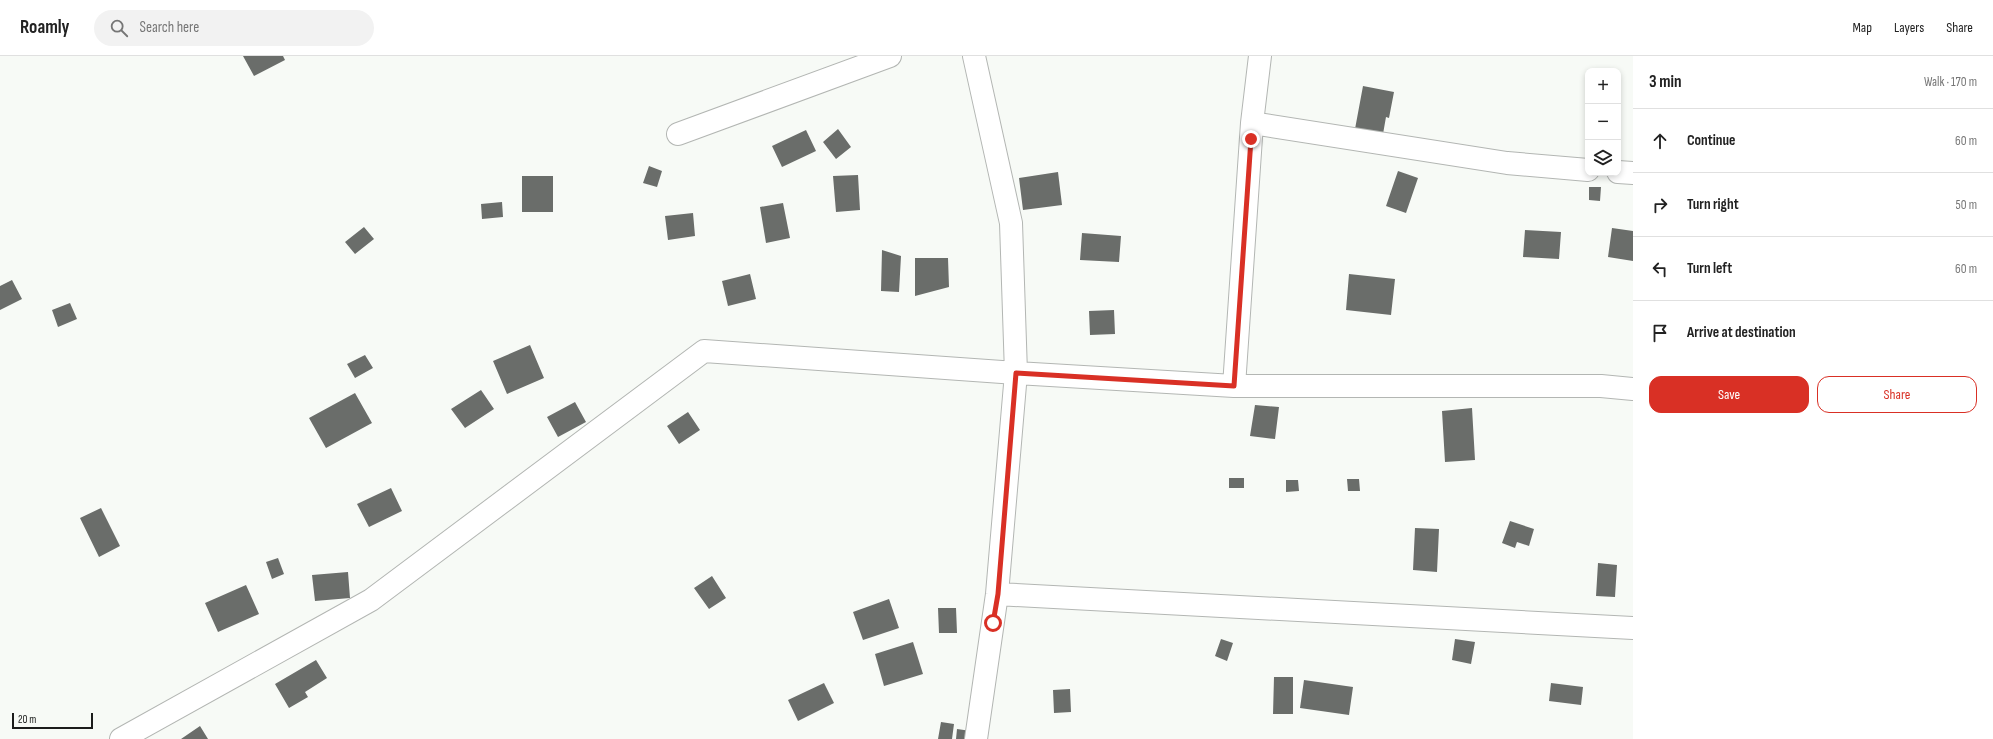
<!DOCTYPE html>
<meta charset="utf-8">
<style>
body{margin:0;font-family:"Sofia Sans Condensed",sans-serif;background:#f2f2f2;color:#222}
.controls{position:absolute;right:12px;top:12px;display:grid;overflow:hidden;border-radius:8px;box-shadow:0 2px 6px #0003}
.controls button{width:36px;height:36px;display:grid;place-items:center;padding:0;border:0;border-bottom:1px solid #e0e0e0;background:#fff;color:#222;font:20px sans-serif}
.scale{position:absolute;left:12px;bottom:10px;width:81px;box-sizing:border-box;padding-left:4px;border:2px solid #1b1c1b;border-top:0;font-size:11px;line-height:14px;white-space:nowrap;color:#1b1c1b;-webkit-text-stroke:3px #f7faf6;paint-order:stroke}
.stop{position:absolute;width:12px;height:12px;margin:-9px;border:3px solid #d93025;border-radius:50%;background:#fff}
.stop.end{background:#d93025;border-color:#fff;box-shadow:0 1px 4px #0008}
.list{margin:0;padding:0;list-style:none}
h2{display:flex;justify-content:space-between;align-items:center;height:52px;margin:0;padding:0 16px;font-size:17px}
h2 small{font-size:13px;font-weight:400;color:#767676}
.list li{display:grid;grid-template-columns:26px 1fr auto;gap:12px;align-items:center;box-sizing:border-box;height:64px;padding:0 16px;border-top:1px solid #e0e0e0}
.list b{display:block;font-size:15px;white-space:nowrap}
.list em{font-size:13px;font-style:normal;color:#767676}
.actions{display:flex;gap:8px;padding:12px 16px}
.actions a{flex:1;padding:9px 0;border:1px solid #d93025;border-radius:12px;text-align:center;font-size:14px;color:#d93025}
.actions .main{background:#d93025;color:#fff}
.icon{flex:none;width:22px;height:22px;fill:none;stroke:currentColor;stroke-width:2;stroke-linecap:round;stroke-linejoin:round}
.map{position:relative;flex:none;width:1633px;height:683px;overflow:hidden}
header{display:flex;align-items:center;gap:24px;box-sizing:border-box;height:56px;padding:0 20px;background:#fff;border-bottom:1px solid #e0e0e0}
header strong{font-size:19px}
nav{display:flex;gap:22px;margin-inline-start:auto;font-size:14px}
.search{width:280px;height:36px;background:#f2f2f2;display:flex;align-items:center;gap:10px;box-sizing:border-box;padding:0 14px;border-radius:22px;color:#767676;font-size:15px}
main{display:flex}
aside{flex:1;background:#fff}
.map>svg:first-child{display:block}
.building{fill:#6a6d6a}
.lines{fill:none;stroke-linecap:round;stroke-linejoin:round}
.minor-casing{stroke:#b3b6b3;stroke-width:24}
.minor{stroke:#fff;stroke-width:22}
.route{stroke:#d93025;stroke-width:5}
</style>
<header>
<strong>Roamly</strong>
<div class="search"><svg class="icon" aria-label="search" viewBox="0 0 24 24"><circle cx="10" cy="10" r="6"/><path d="M15 15l6 6"/></svg>Search here</div>
<nav><a>Map</a><a>Layers</a><a>Share</a></nav>
</header>
<main>
<div class="map">
<svg width="1633" height="683" viewBox="0 0 1633 683">
<rect width="100%" height="100%" fill="#f7faf6"/>
<path class="building" d="M 243,0 L 283,0 L 285,4 L 254,20 Z
M 1363,30 L 1394,36 L 1389,62 L 1386,61 L 1383,78 L 1355,73 Z
M 838,73 L 851,91 L 836,103 L 823,86 Z
M 806,74 L 816,95 L 782,111 L 772,90 Z
M 649,110 L 662,115 L 657,131 L 643,127 Z
M 1398,115 L 1418,122 L 1406,157 L 1386,150 Z
M 1058,116 L 1062,149 L 1023,154 L 1019,122 Z
M 858,119 L 860,154 L 836,156 L 833,120 Z
M 522,120 L 553,120 L 553,156 L 522,156 Z
M 1589,131 L 1601,131 L 1600,145 L 1589,144 Z
M 502,146 L 503,161 L 482,163 L 481,148 Z
M 783,147 L 790,182 L 766,187 L 760,151 Z
M 693,157 L 695,180 L 668,184 L 665,160 Z
M 364,171 L 374,183 L 355,198 L 345,186 Z
M 1612,172 L 1633,175 L 1633,205 L 1608,201 Z
M 1525,174 L 1561,176 L 1559,203 L 1523,201 Z
M 1082,177 L 1121,180 L 1119,206 L 1080,204 Z
M 882,194 L 901,200 L 899,236 L 881,235 Z
M 915,202 L 948,202 L 949,231 L 915,240 Z
M 750,218 L 756,243 L 728,250 L 722,225 Z
M 1349,218 L 1395,223 L 1391,259 L 1346,254 Z
M 12,224 L 22,243 L 0,254 L 0,230 Z
M 70,247 L 77,263 L 58,271 L 52,254 Z
M 1114,254 L 1115,278 L 1090,279 L 1089,255 Z
M 530,289 L 544,322 L 507,338 L 493,305 Z
M 365,299 L 373,312 L 355,322 L 347,308 Z
M 481,334 L 494,353 L 465,372 L 451,353 Z
M 355,337 L 372,367 L 326,392 L 309,362 Z
M 575,346 L 586,366 L 558,381 L 547,361 Z
M 1255,349 L 1279,351 L 1275,383 L 1250,380 Z
M 1472,352 L 1475,404 L 1445,406 L 1442,355 Z
M 688,356 L 700,374 L 679,388 L 667,370 Z
M 1229,422 L 1244,422 L 1244,432 L 1229,432 Z
M 1347,423 L 1359,423 L 1360,435 L 1348,435 Z
M 1286,424 L 1298,424 L 1299,435 L 1286,436 Z
M 391,432 L 402,455 L 369,471 L 357,448 Z
M 101,452 L 120,490 L 99,501 L 80,462 Z
M 1510,465 L 1534,473 L 1529,490 L 1517,486 L 1515,492 L 1502,487 Z
M 1415,472 L 1439,473 L 1437,516 L 1413,514 Z
M 278,502 L 284,518 L 272,523 L 266,506 Z
M 1598,507 L 1617,509 L 1615,541 L 1596,540 Z
M 348,516 L 350,542 L 315,545 L 312,519 Z
M 712,520 L 726,542 L 709,553 L 694,532 Z
M 246,529 L 259,558 L 218,576 L 205,547 Z
M 889,543 L 899,572 L 863,584 L 853,556 Z
M 938,552 L 956,552 L 957,577 L 939,577 Z
M 1221,583 L 1233,587 L 1227,605 L 1215,600 Z
M 1455,583 L 1475,586 L 1471,608 L 1452,604 Z
M 913,586 L 923,618 L 884,630 L 875,598 Z
M 316,604 L 327,622 L 305,636 L 308,641 L 289,652 L 275,628 Z
M 1274,621 L 1293,621 L 1293,658 L 1273,658 Z
M 1304,624 L 1353,631 L 1349,659 L 1300,652 Z
M 824,627 L 834,647 L 798,665 L 788,644 Z
M 1551,627 L 1583,631 L 1581,649 L 1549,645 Z
M 1070,633 L 1071,656 L 1054,657 L 1053,634 Z
M 941,666 L 954,668 L 952,683 L 938,683 Z
M 200,670 L 208,683 L 181,683 Z
M 957,673 L 971,675 L 971,683 L 956,683 Z"/>
<g class="lines">
<g class="minor-casing">
<path id="minor" d="M 974,0 L 1011,167 L 1016,317 L 997,538 L 976,683
M 1252,67 L 1507,107 L 1588,114
M 678,78 L 890,0
M 1618,116 L 1633,117
M 1234,330 L 1252,67 L 1260,0
M 997,538 L 1633,572
M 121,683 L 371,544 L 704,295 L 1016,317 L 1234,330 L 1601,330 L 1633,333"/>
</g>
<use href="#minor" class="minor"/>
</g>
<g class="lines">
<path class="route" d="M 993,567 L 998,538 L 1016,317 L 1234,330 L 1251,83"/>
</g>
</svg>
<div class="controls">
<button>+</button>
<button>−</button>
<button><svg class="icon" aria-label="layers" viewBox="0 0 24 24"><path d="M12 4l9 5-9 5-9-5zM3 14l9 5 9-5"/></svg></button>
</div>
<div class="scale">20 m</div>
<div class="stop" style="left:993px;top:567px"></div>
<div class="stop end" style="left:1251px;top:83px"></div>
</div>
<aside>
<h2>3 min<small>Walk · 170 m</small></h2>
<ul class="list">
<li><svg class="icon" aria-label="ahead" viewBox="0 0 24 24"><path d="M12 20V5M6 11l6-6 6 6"/></svg><div><b>Continue</b></div><em>60 m</em></li>
<li><svg class="icon" aria-label="right" viewBox="0 0 24 24"><path d="M7 20v-9h11M14 6l5 5-5 5"/></svg><div><b>Turn right</b></div><em>50 m</em></li>
<li><svg class="icon" aria-label="left" viewBox="0 0 24 24"><path d="M17 20v-9H6M10 6l-5 5 5 5"/></svg><div><b>Turn left</b></div><em>60 m</em></li>
<li><svg class="icon" aria-label="arrive" viewBox="0 0 24 24"><path d="M6 21V4h12l-3 4 3 4H6"/></svg><div><b>Arrive at destination</b></div></li>
</ul>
<div class="actions"><a class="main">Save</a><a>Share</a></div>
</aside>
</main>
